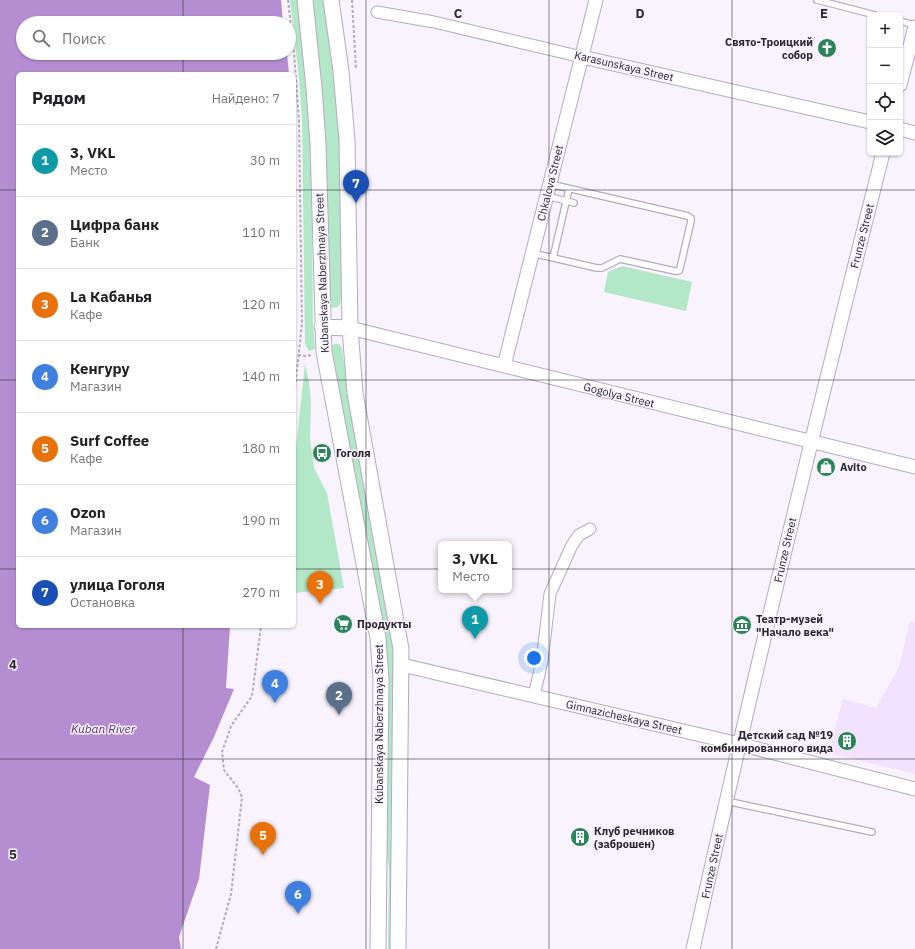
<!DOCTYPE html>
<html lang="ru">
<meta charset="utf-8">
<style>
body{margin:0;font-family:"IBM Plex Sans",sans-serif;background:#f6f6f6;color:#202124}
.controls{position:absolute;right:12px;top:12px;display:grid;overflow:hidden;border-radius:6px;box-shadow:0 1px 3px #0004}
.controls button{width:36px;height:36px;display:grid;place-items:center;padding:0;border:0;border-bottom:1px solid #e0e0e0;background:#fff;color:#202124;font:20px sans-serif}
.you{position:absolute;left:534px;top:658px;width:14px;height:14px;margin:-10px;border:3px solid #fff;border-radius:50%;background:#1a73e8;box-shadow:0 0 0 6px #1a73e833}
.badge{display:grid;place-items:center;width:26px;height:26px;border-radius:50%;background:#2c8459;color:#fff;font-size:13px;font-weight:700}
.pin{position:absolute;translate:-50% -33px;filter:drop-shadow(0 1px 2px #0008)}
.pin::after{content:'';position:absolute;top:21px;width:14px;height:12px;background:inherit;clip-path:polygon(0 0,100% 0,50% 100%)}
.popup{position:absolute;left:438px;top:541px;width:74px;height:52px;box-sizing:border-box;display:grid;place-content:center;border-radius:6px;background:#fff;filter:drop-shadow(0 1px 3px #0005);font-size:13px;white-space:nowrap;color:#757577}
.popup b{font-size:15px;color:#202124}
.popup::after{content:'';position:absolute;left:50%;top:100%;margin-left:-8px;border:8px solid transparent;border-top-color:#fff}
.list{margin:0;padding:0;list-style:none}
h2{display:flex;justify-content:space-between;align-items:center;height:52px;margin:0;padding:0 16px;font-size:17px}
h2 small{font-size:13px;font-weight:400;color:#757577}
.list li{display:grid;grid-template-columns:26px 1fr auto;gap:12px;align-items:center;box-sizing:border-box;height:72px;padding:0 16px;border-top:1px solid #e0e0e0}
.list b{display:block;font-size:15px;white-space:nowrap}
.list p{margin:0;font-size:13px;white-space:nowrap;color:#757577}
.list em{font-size:13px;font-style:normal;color:#757577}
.icon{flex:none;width:22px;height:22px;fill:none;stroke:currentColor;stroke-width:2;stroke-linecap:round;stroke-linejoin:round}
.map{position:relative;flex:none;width:915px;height:949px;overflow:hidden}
.search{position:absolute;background:#fff;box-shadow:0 1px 3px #0004;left:16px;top:16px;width:280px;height:44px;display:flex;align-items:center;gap:10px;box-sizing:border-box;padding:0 14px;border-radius:22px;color:#757577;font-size:15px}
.panel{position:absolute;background:#fff;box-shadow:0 1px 3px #0004;left:16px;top:72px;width:280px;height:556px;border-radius:6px}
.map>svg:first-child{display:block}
.built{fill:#f2e1ff}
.green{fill:#b2e8c7}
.water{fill:#b58ed2}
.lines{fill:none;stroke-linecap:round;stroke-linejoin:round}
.service-casing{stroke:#b6aabf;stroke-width:8}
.minor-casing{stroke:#b6aabf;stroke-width:13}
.tertiary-casing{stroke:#b6aabf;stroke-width:15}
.secondary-casing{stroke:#b6aabf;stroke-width:17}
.path{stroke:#b1acb5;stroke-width:2;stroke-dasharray:3 2;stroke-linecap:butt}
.service{stroke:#fff;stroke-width:5.5}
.minor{stroke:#fff;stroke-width:11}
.tertiary{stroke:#fff;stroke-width:13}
.secondary{stroke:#fff;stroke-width:15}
.grid{fill:none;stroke:#2a262e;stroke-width:1;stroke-opacity:0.55}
.labels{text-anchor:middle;stroke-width:3;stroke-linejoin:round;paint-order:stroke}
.poi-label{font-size:11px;font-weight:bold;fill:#2a262e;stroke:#f8f3fc;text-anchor:start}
.street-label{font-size:11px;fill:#2a262e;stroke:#f8f3fc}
.water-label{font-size:12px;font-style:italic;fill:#5b2979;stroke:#f8f3fc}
.grid-label{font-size:13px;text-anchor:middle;font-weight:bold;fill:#2a262e;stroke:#f8f3fc;stroke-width:3;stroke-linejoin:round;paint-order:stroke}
</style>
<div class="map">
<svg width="915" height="949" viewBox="0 0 915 949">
<rect width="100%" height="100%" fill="#f8f3fc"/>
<path class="built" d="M 910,621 L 915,622 L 915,774 L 829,753 L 843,699 L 876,708 L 899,667 Z"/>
<path class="green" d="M 290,0 L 299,0 L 311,140 L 313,324 L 315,349 L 309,351 L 305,344 L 302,121 L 299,79 Z
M 311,0 L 324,0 L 341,138 L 341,297 L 340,304 L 338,307 L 329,308 Z
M 622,266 L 692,282 L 686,311 L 604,292 L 608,272 Z
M 334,344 L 339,344 L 342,348 L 349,398 L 393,644 L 393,669 L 391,949 L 388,949 L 389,869 L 385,841 L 386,673 L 331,358 L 331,347 Z
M 305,364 L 309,381 L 311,402 L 310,438 L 314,468 L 327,493 L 344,588 L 294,593 L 294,466 Z"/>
<path class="water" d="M 0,0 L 281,0 L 283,23 L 23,23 L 23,53 L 287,53 L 289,74 L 18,74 L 18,626 L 230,626 L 226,688 L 234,689 L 214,737 L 194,777 L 210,785 L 199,879 L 179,937 L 181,949 L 0,949 Z"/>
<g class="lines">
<g class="service-casing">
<path id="service" d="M 817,0 L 875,15
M 900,21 L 915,25
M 547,196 L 574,203
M 532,253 L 597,268 L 602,268 L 620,259 L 675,271 L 679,271 L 680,268 L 691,221 L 691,218 L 688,216 L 550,184
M 553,258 L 569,189
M 726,801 L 872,832"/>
</g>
<g class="minor-casing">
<path id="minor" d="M 377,12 L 434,22 L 582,57
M 534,696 L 542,661 L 550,594 L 572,545 L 579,535 L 590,529"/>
</g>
<g class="tertiary-casing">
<path id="tertiary" d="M 582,57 L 870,122
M 900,85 L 915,27
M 900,129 L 915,133
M 350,328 L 915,467
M 504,366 L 596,0
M 402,665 L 739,744 L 915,789
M 693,949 C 752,683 816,418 883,153"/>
</g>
<g class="secondary-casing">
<path id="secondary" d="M 305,0 L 314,88 L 318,144 L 324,352 L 378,638 L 381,680 L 378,949
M 331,0 L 341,71 L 347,140 L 350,328 L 355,393 L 401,649 L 398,949
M 322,327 L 350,328"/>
</g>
<path class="path" d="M 288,0 L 294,52 L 299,121 L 302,324 L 294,396
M 352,0 L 356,69
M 298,355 L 307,356 L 311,355
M 216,949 L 231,894 L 242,797 L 238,788 L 224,770 L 222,752 L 231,726 L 252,696 L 261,626"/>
<use href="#service" class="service"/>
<use href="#minor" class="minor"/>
<use href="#tertiary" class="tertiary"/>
<use href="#secondary" class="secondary"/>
</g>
<path class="grid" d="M 183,0 L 183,23M 366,0 L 366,949M 549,0 L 549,949M 732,0 L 732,949M 183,53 L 183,74M 0,190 L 18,190M 294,190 L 915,190M 0,380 L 18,380M 294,380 L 915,380M 0,569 L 18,569M 294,569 L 915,569M 183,626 L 183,949M 0,759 L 915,759"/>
<defs>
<g id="church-disc" transform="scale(1)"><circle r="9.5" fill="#2c8459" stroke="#f8f3fc"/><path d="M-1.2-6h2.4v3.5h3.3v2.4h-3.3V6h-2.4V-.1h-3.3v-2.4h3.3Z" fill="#fff"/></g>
<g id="bus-disc" transform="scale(1)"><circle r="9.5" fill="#2c8459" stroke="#f8f3fc"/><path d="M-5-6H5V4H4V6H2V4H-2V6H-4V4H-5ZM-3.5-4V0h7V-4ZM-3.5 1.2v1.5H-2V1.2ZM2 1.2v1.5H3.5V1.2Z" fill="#fff"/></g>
<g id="shop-disc" transform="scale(1)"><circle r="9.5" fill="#2c8459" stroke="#f8f3fc"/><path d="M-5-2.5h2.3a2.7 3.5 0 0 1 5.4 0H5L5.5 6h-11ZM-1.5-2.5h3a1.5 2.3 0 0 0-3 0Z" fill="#fff"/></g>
<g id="supermarket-disc" transform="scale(1)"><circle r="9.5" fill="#2c8459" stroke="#f8f3fc"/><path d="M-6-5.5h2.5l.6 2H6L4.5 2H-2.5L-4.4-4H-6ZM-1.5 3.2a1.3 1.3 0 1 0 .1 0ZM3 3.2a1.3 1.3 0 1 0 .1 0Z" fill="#fff"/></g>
<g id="museum-disc" transform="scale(1)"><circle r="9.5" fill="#2c8459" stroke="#f8f3fc"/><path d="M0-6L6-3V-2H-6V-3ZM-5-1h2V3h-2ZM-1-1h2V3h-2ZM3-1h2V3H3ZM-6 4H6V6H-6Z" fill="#fff"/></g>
<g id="building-disc" transform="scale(1)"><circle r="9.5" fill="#2c8459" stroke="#f8f3fc"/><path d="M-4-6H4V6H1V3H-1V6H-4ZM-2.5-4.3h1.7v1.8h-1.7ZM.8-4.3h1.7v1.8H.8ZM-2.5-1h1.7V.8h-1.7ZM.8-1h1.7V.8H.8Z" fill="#fff"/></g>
</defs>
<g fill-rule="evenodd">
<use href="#church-disc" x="827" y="48"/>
<use href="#bus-disc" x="322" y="453"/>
<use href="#shop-disc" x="826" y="467"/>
<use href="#supermarket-disc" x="343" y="624"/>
<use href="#museum-disc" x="742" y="625"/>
<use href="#building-disc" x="847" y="741"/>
<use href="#building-disc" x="580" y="837"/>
</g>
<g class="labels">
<g class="poi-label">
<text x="813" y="46" text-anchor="end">Свято-Троицкий<tspan x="813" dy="13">собор</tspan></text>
<text x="336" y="457">Гоголя</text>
<text x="840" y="471">Avito</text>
<text x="756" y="623">Театр-музей<tspan x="756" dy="13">"Начало века"</tspan></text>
<text x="357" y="628">Продукты</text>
<text x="833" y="739" text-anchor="end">Детский сад №19<tspan x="833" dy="13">комбинированного вида</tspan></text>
<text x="594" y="835">Клуб речников<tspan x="594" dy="13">(заброшен)</tspan></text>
</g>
<g class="street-label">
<text transform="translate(624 66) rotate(13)" y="4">Karasunskaya Street</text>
<text transform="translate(550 183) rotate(-76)" y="4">Chkalova Street</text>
<text transform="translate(862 236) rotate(-76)" y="4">Frunze Street</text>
<text transform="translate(322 273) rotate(-92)" y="4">Kubanskaya Naberzhnaya Street</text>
<text transform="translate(619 395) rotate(14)" y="4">Gogolya Street</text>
<text transform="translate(785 550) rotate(-77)" y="4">Frunze Street</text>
<text transform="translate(624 717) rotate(13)" y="4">Gimnazicheskaya Street</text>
<text transform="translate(379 724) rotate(-90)" y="4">Kubanskaya Naberzhnaya Street</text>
<text transform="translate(712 866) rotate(-78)" y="4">Frunze Street</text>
</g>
<g class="water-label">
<text x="103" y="733">Kuban River</text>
</g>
</g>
<g class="grid-label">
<text x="458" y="18">C</text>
<text x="640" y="18">D</text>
<text x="824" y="18">E</text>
<text x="13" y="669">4</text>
<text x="13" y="859">5</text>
</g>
</svg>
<div class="controls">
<button>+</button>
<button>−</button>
<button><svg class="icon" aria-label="locate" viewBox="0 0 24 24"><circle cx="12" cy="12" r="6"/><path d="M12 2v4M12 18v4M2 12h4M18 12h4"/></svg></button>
<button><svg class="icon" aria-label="layers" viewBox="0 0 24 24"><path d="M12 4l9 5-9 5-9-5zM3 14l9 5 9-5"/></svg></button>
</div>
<div class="you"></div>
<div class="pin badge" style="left:475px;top:639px;background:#0f9aa8">1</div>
<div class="popup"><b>3, VKL</b>Место</div>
<div class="pin badge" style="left:339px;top:715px;background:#5c6f8a">2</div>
<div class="pin badge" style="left:320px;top:604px;background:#e8710a">3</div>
<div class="pin badge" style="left:275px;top:703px;background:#3f7fe0">4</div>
<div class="pin badge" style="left:263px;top:855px;background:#e8710a">5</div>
<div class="pin badge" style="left:298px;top:914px;background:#3f7fe0">6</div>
<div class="pin badge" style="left:356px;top:203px;background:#1a4fb4">7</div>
<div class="search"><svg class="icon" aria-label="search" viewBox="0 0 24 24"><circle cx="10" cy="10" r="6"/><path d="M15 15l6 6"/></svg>Поиск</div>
<section class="panel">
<h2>Рядом<small>Найдено: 7</small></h2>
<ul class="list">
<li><span class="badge" style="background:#0f9aa8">1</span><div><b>3, VKL</b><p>Место</p></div><em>30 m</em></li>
<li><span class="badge" style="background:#5c6f8a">2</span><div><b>Цифра банк</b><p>Банк</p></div><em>110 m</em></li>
<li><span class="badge" style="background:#e8710a">3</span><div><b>La Кабанья</b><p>Кафе</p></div><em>120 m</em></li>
<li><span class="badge" style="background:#3f7fe0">4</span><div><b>Кенгуру</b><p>Магазин</p></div><em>140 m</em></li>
<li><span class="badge" style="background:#e8710a">5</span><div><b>Surf Coffee</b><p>Кафе</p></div><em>180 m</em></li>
<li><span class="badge" style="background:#3f7fe0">6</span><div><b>Ozon</b><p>Магазин</p></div><em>190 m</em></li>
<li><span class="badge" style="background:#1a4fb4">7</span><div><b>улица Гоголя</b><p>Остановка</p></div><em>270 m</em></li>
</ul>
</section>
</div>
